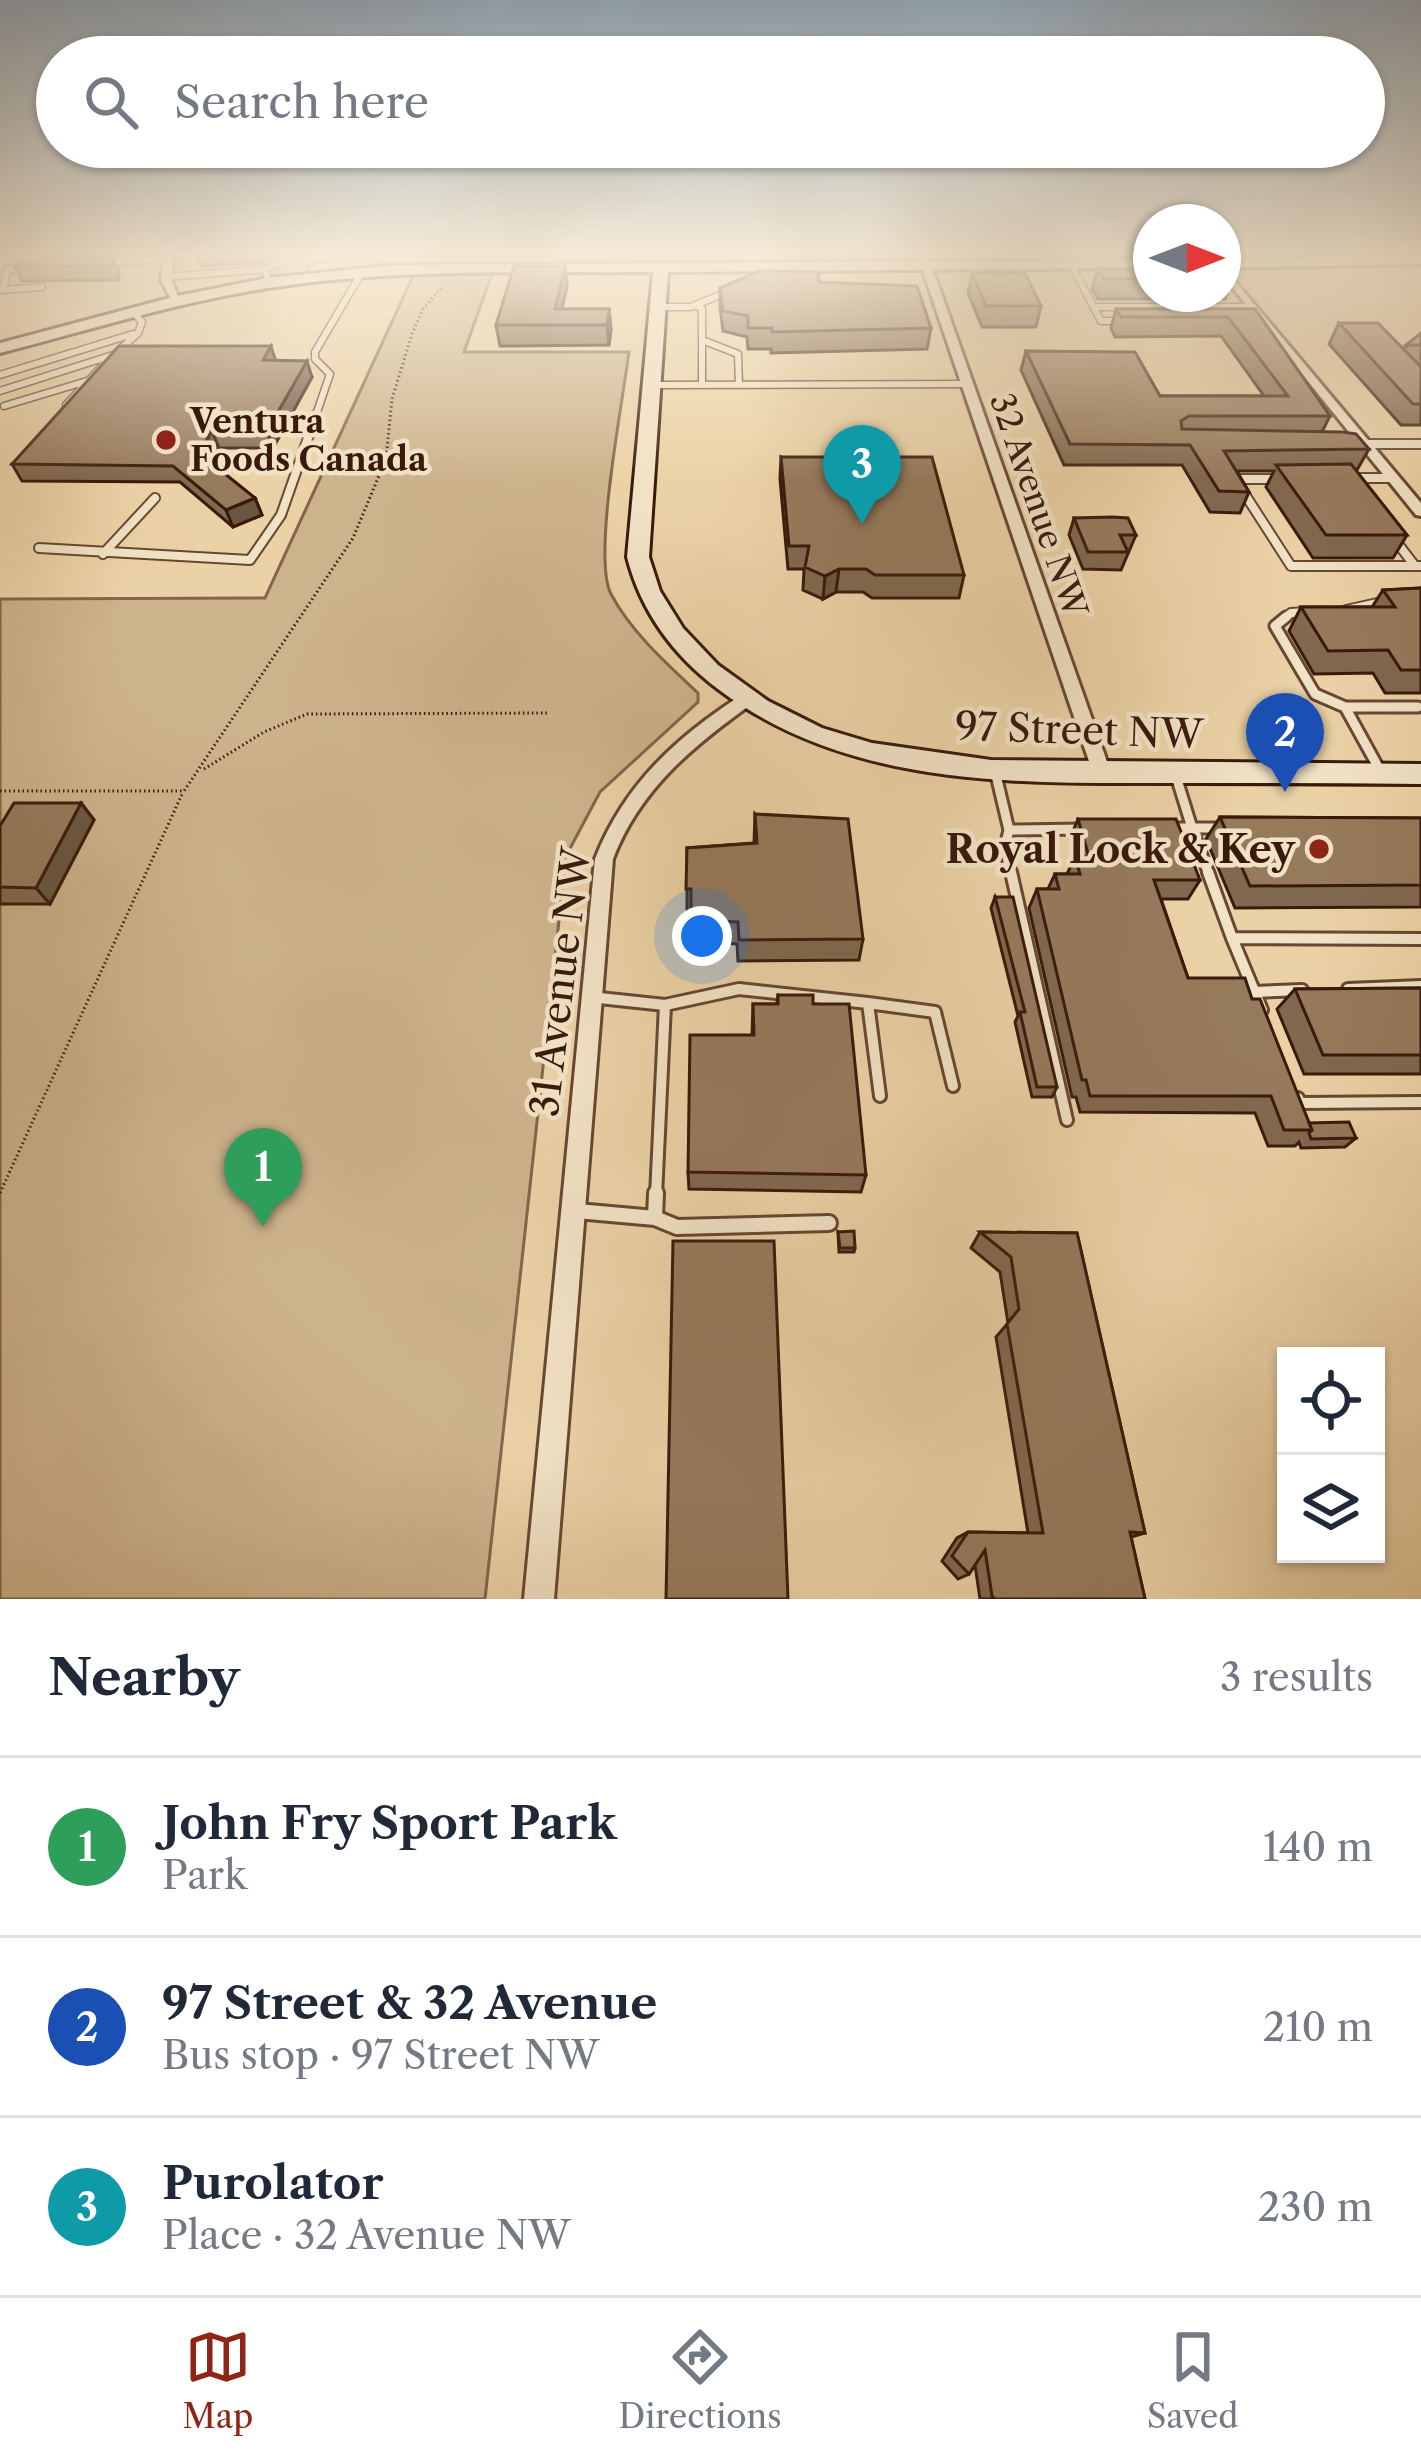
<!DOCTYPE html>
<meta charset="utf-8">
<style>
body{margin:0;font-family:"Libre Caslon Text",serif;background:#f2f2f3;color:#1f2937}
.controls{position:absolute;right:36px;bottom:36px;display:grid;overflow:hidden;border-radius:0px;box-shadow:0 3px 9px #0004}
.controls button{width:108px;height:108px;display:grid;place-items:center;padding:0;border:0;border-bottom:3px solid #e0e1e3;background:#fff;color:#1f2937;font:60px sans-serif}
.compass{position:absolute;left:1133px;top:204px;width:108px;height:108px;border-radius:50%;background:#fff;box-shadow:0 3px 9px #0004;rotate:90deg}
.you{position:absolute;left:702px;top:936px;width:42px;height:42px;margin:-30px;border:9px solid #fff;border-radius:50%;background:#1a73e8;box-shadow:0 0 0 18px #1a73e833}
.badge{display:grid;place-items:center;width:78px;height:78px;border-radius:50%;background:#8f2418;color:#fff;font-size:39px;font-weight:700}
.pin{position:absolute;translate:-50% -99px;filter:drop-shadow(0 3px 6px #0008)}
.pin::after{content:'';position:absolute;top:63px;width:42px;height:36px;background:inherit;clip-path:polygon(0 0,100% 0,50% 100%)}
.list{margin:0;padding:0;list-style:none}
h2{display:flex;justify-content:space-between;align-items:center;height:156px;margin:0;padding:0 48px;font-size:51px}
h2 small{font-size:39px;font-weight:400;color:#747a83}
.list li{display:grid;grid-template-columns:78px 1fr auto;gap:36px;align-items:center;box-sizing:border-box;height:180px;padding:0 48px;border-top:3px solid #e0e1e3}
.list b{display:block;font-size:45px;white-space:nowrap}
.list p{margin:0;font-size:39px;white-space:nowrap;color:#747a83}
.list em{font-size:39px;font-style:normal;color:#747a83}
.icon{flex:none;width:66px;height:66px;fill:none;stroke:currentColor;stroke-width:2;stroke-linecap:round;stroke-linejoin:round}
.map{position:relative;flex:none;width:1421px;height:1599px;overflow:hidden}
.search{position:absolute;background:#fff;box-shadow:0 3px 9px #0004;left:36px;right:36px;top:36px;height:132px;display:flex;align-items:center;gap:30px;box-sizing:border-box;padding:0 42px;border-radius:66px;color:#747a83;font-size:45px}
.sheet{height:696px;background:#fff}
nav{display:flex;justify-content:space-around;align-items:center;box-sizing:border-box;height:168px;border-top:3px solid #e0e1e3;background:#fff;font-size:33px;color:#747a83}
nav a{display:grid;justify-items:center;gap:6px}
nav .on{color:#8f2418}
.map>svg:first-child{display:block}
.green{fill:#cdb38c;stroke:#83664c;stroke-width:3}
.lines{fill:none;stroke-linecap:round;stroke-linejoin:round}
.lane-far4-casing{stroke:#664832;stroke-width:9}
.lane-far3-casing{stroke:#664832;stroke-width:12}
.lane-far2-casing{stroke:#664832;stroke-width:15}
.lane-far1-casing{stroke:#664832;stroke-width:16}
.lane-casing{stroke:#664832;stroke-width:20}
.street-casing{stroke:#664832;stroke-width:6}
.secondary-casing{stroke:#391a0b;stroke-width:6}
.path{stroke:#391a0b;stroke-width:3;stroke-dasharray:1.5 3;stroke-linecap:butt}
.lane-far4{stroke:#f2e2c5;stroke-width:6}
.lane-far3{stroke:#f2e2c5;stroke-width:8}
.lane-far2{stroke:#f2e2c5;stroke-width:9}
.lane-far1{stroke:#f2e2c5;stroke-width:10}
.lane{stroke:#f2e2c5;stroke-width:14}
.street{fill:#f2e2c5;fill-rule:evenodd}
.secondary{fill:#f2e2c5;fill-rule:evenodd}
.wall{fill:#81694f;stroke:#391a0b;stroke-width:3}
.shaded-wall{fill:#695540;stroke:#391a0b;stroke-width:3}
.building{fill:#967a5c;stroke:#391a0b;stroke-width:3}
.poi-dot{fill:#8f2418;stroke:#f2e2c5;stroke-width:4.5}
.labels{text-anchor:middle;stroke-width:9;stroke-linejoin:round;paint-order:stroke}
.far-poi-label{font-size:33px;font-weight:bold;fill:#391a0b;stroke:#f2e2c5;text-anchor:start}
.far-street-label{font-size:33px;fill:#391a0b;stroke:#f2e2c5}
.street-label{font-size:39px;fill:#391a0b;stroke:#f2e2c5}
.poi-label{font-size:39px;font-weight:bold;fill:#391a0b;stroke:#f2e2c5;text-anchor:end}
</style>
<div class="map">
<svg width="1421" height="1599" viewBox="0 0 1421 1599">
<rect width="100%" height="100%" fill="#ebd2a6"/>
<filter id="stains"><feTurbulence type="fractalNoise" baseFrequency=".00167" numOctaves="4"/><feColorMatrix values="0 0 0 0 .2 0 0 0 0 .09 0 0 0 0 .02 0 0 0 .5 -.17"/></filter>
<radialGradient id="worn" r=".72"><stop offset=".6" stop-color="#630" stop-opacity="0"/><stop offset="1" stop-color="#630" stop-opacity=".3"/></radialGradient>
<path class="green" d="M 492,274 L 464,352 L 629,352 C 623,400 592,558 611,594 C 631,632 667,664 698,693 L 698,702 L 600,792 L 566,856 L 485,1599 L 0,1599 L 0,599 L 265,598 L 413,276 Z"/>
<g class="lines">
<g class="lane-far4-casing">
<path id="lane-far4" d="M 46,256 L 88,257
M 136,256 L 132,261 L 167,259
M 108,263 L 132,261
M 1071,264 L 1101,321 L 1121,321
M 312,268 L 379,260
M 25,269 L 7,269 L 3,290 L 42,287
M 266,269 L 296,256
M 166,277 L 266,269 L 268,283
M 695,305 L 702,309 L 702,385
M 658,307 L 691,307 L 727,292
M 1094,307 L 1253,307
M 702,340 L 738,354 L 739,385
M 116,353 L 138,333 L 142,322 L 133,312
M 0,375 L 133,334
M 651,385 L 968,384
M 0,391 L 113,355
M 66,405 L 104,364
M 4,406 L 87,381
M 315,418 L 330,374 L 315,359 L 315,352 L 362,272"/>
</g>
<g class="lane-far3-casing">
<path id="lane-far3" d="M 1360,444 L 1421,444
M 1351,478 L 1394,478
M 1280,479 L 1235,479 L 1291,566 L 1421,566
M 1395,540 L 1415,566
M 39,548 L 250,560 L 281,515 L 316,415
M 103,554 L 155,498
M 1346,610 L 1382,602
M 1282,620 L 1291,613 L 1306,612"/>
</g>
<g class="lane-far2-casing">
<path id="lane-far2" d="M 1286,617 L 1275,626 L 1315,694 L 1345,707 L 1382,774
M 1345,707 L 1418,707
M 995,771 L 1009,830
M 1172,828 L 1192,828 L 1175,773
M 1011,875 L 1005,847 L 1009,830 L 1083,829
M 1209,875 L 1192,828 L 1220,828"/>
</g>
<g class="lane-far1-casing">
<path id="lane-far1" d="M 1011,872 L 1067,1120
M 1208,872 L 1232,938
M 1348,989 L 1421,986
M 1254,992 L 1302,990
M 590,997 L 665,1005 L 656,1196
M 868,1003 L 935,1012 L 953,1086
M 665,1005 L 739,989 L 868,1003 L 880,1096
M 1262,1010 L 1232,938 L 1421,939
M 1298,1098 L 1300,1103 L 1421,1102"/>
</g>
<g class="lane-casing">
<path id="lane" d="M 577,1211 L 655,1218 L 656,1193
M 655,1218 L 677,1227 L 829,1223"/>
</g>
<g class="street-casing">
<path id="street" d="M 164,256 L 174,256 L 171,280 L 181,303 L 173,303 L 161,280 Z
M 918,256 L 928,256 L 1111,773 L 1108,778 L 1102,779 L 1093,773 Z
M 1223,267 L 1421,503 L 1421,516 L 1416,515 L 1223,276 Z
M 747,693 L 753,695 L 755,699 L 753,703 C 693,746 640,789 613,859 L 554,1599 L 524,1599 L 595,859 C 618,800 656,757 707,719 C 720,710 733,699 747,693 Z"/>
</g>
<g class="secondary-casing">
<path id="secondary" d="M 1421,256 L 1421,264 L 1223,268 L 1223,260 Z
M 1151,260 L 1151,268 L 668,272 L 649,557 L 660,591 L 683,628 L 718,665 L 768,701 L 822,728 L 872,743 L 991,760 L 1421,764 L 1421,784 C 1342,783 1263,783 1183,783 C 1024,783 852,790 718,689 C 674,656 641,612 627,557 L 653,272 C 525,273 395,268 268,288 C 177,302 89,330 0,353 L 0,343 L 177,296 L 268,278 L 395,265 Z"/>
</g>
<path class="path" d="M 204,769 L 264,732 L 307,714 L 548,713
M 0,791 L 184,791 L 353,538 L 386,459 L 392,399 L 412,334 L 423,309 L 443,286
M 0,1193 L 183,792"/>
<use href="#lane-far4" class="lane-far4"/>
<use href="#lane-far3" class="lane-far3"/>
<use href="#lane-far2" class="lane-far2"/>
<use href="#lane-far1" class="lane-far1"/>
<use href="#lane" class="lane"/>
<use href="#street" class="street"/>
<use href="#secondary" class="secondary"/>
</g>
<path class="wall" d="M 112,256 L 118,269 L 119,280 L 22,281 L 15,267 Z
M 197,256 L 267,256 L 263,262 L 201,266 Z
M 565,266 L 567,286 L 562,309 L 609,309 L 611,329 L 609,345 L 500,346 L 496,325 Z
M 1223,267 L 1233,279 L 1225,299 L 1098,299 L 1092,289 L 1098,269 L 1151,269 L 1151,294 L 1223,294 Z
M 972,273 L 1041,306 L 1036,327 L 982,327 L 968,293 Z
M 819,282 L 931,328 L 927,349 L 771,353 L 771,349 L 748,349 L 747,337 L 723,331 L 720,308 L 720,288 Z
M 1116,309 L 1255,309 L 1330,416 L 1322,432 L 1369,449 L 1357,470 L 1355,470 L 1407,535 L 1393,558 L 1313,558 L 1266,487 L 1274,471 L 1237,471 L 1249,492 L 1240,513 L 1210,512 L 1182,465 L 1064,465 L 1021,370 L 1026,351 L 1160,396 L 1264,396 L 1221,336 L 1115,337 L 1111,328 Z
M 1339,323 L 1404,349 L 1421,333 L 1421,425 L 1401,425 L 1329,344 Z
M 276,360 L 312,377 L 273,448 L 219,448 L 210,462 L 255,498 L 262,515 L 233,527 L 180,482 L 22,481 L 12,464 Z
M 781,457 L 964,575 L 959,598 L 872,598 L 863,592 L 836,592 L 823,599 L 803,590 L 804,569 L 788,569 L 780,479 Z
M 1074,518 L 1136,535 L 1121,570 L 1083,569 L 1069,535 Z
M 1421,588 L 1421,693 L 1385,693 L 1373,673 L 1314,674 L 1289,631 L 1301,607 L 1372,607 L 1383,590 Z
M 81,803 L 94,820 L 50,904 L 0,904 L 0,826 Z
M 755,814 L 863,939 L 859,960 L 738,961 L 737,944 L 691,941 L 691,911 L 687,911 L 687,848 L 754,843 Z
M 1220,817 L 1421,818 L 1421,907 L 1235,908 L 1206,839 Z
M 1078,819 L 1200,880 L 1188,899 L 1161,899 L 1188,978 L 1252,999 L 1309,1123 L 1356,1138 L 1345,1147 L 1301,1148 L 1299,1142 L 1295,1146 L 1268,1146 L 1255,1113 L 1080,1112 L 1076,1097 L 1072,1097 L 1029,908 L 1037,889 L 1048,889 L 1055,874 L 1067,874 L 1075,857 L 1070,838 Z
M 995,897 L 1057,1087 L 1052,1097 L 1032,1097 L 1015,1022 L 1018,1016 L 991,908 Z
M 1421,988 L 1421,1074 L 1304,1074 L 1277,1009 L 1295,989 Z
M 778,995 L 813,1004 L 866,1175 L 861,1192 L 689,1189 L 688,1172 L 752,1035 L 753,1004 L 777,1004 Z
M 838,1232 L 855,1248 L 854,1252 L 839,1252 Z
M 980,1232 L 1077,1233 L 1145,1533 L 1131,1537 L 1145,1599 L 980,1599 L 975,1565 L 969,1574 L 958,1579 L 942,1561 L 957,1538 L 968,1532 L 1028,1533 L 996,1337 L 1008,1323 L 1000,1272 L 971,1248 Z"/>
<path class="shaded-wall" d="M 565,266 L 567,286 L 558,325 L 555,309 Z
M 609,309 L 611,329 L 609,345 L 607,325 Z
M 271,346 L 276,362 L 263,360 Z
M 307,361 L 312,377 L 273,448 L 267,431 Z
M 212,431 L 219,448 L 206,469 L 199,453 Z
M 255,498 L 262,515 L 233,527 L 226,510 Z
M 839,569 L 836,592 L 823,599 L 825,576 Z
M 81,803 L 94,820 L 50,904 L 36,888 Z"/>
<path class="building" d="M 101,256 L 112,256 L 113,266 L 15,267 L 21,261 Z
M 514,266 L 565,266 L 555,309 L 609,309 L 607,325 L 496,325 Z
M 1223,267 L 1233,279 L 1223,279 Z
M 1098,269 L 1151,269 L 1151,279 L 1104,279 Z
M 759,271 L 818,272 L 819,282 L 917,286 L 931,328 L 772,332 L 772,328 L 748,328 L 748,316 L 723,311 L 720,288 Z
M 972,273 L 1025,273 L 1041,306 L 986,306 Z
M 1116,309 L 1255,309 L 1330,416 L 1189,416 L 1181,421 L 1182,429 L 1342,432 L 1356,434 L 1369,449 L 1224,451 L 1249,492 L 1219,491 L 1190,445 L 1070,444 L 1026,351 L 1135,352 L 1160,396 L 1288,396 L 1228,317 L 1121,317 Z
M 1339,323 L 1378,323 L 1421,367 L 1421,404 L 1413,404 Z
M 1421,333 L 1421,345 L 1406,345 Z
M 119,346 L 271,346 L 263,360 L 307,361 L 267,431 L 212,431 L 199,453 L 255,498 L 226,510 L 173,466 L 12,464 Z
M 781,457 L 932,457 L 964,575 L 875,575 L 866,569 L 839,569 L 825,576 L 805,567 L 809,546 L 789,546 Z
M 1351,464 L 1407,535 L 1326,535 L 1276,465 Z
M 1112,517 L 1128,518 L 1136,535 L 1120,535 L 1128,552 L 1088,552 L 1074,518 Z
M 1421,588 L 1421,670 L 1401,670 L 1388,650 L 1328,651 L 1301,607 L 1395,607 L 1383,590 Z
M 14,803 L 81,803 L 36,888 L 0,887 L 0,826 Z
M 755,814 L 848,819 L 863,939 L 739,940 L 738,922 L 691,920 L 691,889 L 686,889 L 687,848 L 757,843 Z
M 1220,817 L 1421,818 L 1421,885 L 1250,886 Z
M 1078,819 L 1176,819 L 1200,880 L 1154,880 L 1188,978 L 1245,978 L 1252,999 L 1260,999 L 1312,1130 L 1284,1130 L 1271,1096 L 1090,1096 L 1086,1080 L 1082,1080 L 1037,889 L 1059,889 L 1055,874 L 1080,874 L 1075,857 L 1089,857 Z
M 995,897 L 1013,897 L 1057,1087 L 1037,1087 L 1020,1012 L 1025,1012 Z
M 1421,988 L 1421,1055 L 1323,1055 L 1295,989 Z
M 778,995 L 813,995 L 813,1004 L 849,1004 L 866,1175 L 688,1172 L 690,1035 L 754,1035 L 753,1004 L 778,1004 Z
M 1349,1122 L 1356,1138 L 1311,1139 L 1309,1133 L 1312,1130 L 1309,1123 Z
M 854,1231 L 855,1248 L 840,1248 L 838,1232 Z
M 980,1232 L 1077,1233 L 1145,1533 L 1130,1532 L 1145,1599 L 995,1599 L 992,1596 L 985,1550 L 969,1574 L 952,1556 L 968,1532 L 1043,1533 L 1007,1324 L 1019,1309 L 1011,1257 Z
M 673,1241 L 774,1241 L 788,1599 L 666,1599 Z"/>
<linearGradient id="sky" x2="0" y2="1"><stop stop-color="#91a7b8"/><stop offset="0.53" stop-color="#f6ebd7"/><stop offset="1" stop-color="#f6ebd7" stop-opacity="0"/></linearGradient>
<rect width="1421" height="480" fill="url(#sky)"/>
<g class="poi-dot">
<circle cx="166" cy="440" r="12"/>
<circle cx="1319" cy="849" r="12"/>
</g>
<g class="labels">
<g class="far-poi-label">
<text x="190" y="433">Ventura<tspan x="190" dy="38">Foods Canada</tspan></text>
</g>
<g class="far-street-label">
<text transform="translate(1039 505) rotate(71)" y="12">32 Avenue NW</text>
</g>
<g class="street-label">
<text transform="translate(1079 730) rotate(2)" y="14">97 Street NW</text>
<text transform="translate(560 982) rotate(-83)" y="14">31 Avenue NW</text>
</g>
<g class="poi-label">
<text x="1295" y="863">Royal Lock &amp; Key</text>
</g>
</g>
<rect width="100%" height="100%" filter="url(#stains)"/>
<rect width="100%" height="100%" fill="url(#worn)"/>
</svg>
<div class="controls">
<button><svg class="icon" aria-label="locate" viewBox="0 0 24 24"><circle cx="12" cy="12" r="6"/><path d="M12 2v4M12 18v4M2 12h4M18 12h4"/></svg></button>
<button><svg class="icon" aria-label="layers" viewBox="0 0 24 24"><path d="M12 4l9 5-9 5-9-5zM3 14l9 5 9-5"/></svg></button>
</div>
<svg class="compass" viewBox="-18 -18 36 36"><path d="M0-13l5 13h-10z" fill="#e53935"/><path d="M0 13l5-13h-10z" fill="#747a83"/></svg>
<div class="you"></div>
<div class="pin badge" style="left:263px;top:1227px;background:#2e9e5b">1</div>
<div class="pin badge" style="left:1285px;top:792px;background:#1a4fb4">2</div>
<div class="pin badge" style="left:862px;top:524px;background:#0f9aa8">3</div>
<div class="search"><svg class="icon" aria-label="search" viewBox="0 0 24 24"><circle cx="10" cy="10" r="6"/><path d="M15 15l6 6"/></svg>Search here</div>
</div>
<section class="sheet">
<h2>Nearby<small>3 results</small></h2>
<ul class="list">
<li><span class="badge" style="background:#2e9e5b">1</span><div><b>John Fry Sport Park</b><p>Park</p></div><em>140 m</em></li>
<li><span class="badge" style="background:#1a4fb4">2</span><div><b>97 Street &amp; 32 Avenue</b><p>Bus stop · 97 Street NW</p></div><em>210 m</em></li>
<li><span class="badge" style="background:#0f9aa8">3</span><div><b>Purolator</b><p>Place · 32 Avenue NW</p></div><em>230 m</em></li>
</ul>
</section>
<nav>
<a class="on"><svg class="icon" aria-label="map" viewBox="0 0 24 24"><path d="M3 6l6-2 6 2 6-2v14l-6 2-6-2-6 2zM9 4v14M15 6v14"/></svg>Map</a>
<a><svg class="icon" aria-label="directions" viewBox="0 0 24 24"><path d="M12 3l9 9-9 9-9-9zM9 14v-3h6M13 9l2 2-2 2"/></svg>Directions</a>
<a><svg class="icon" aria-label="saved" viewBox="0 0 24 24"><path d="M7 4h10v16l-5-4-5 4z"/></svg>Saved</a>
</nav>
